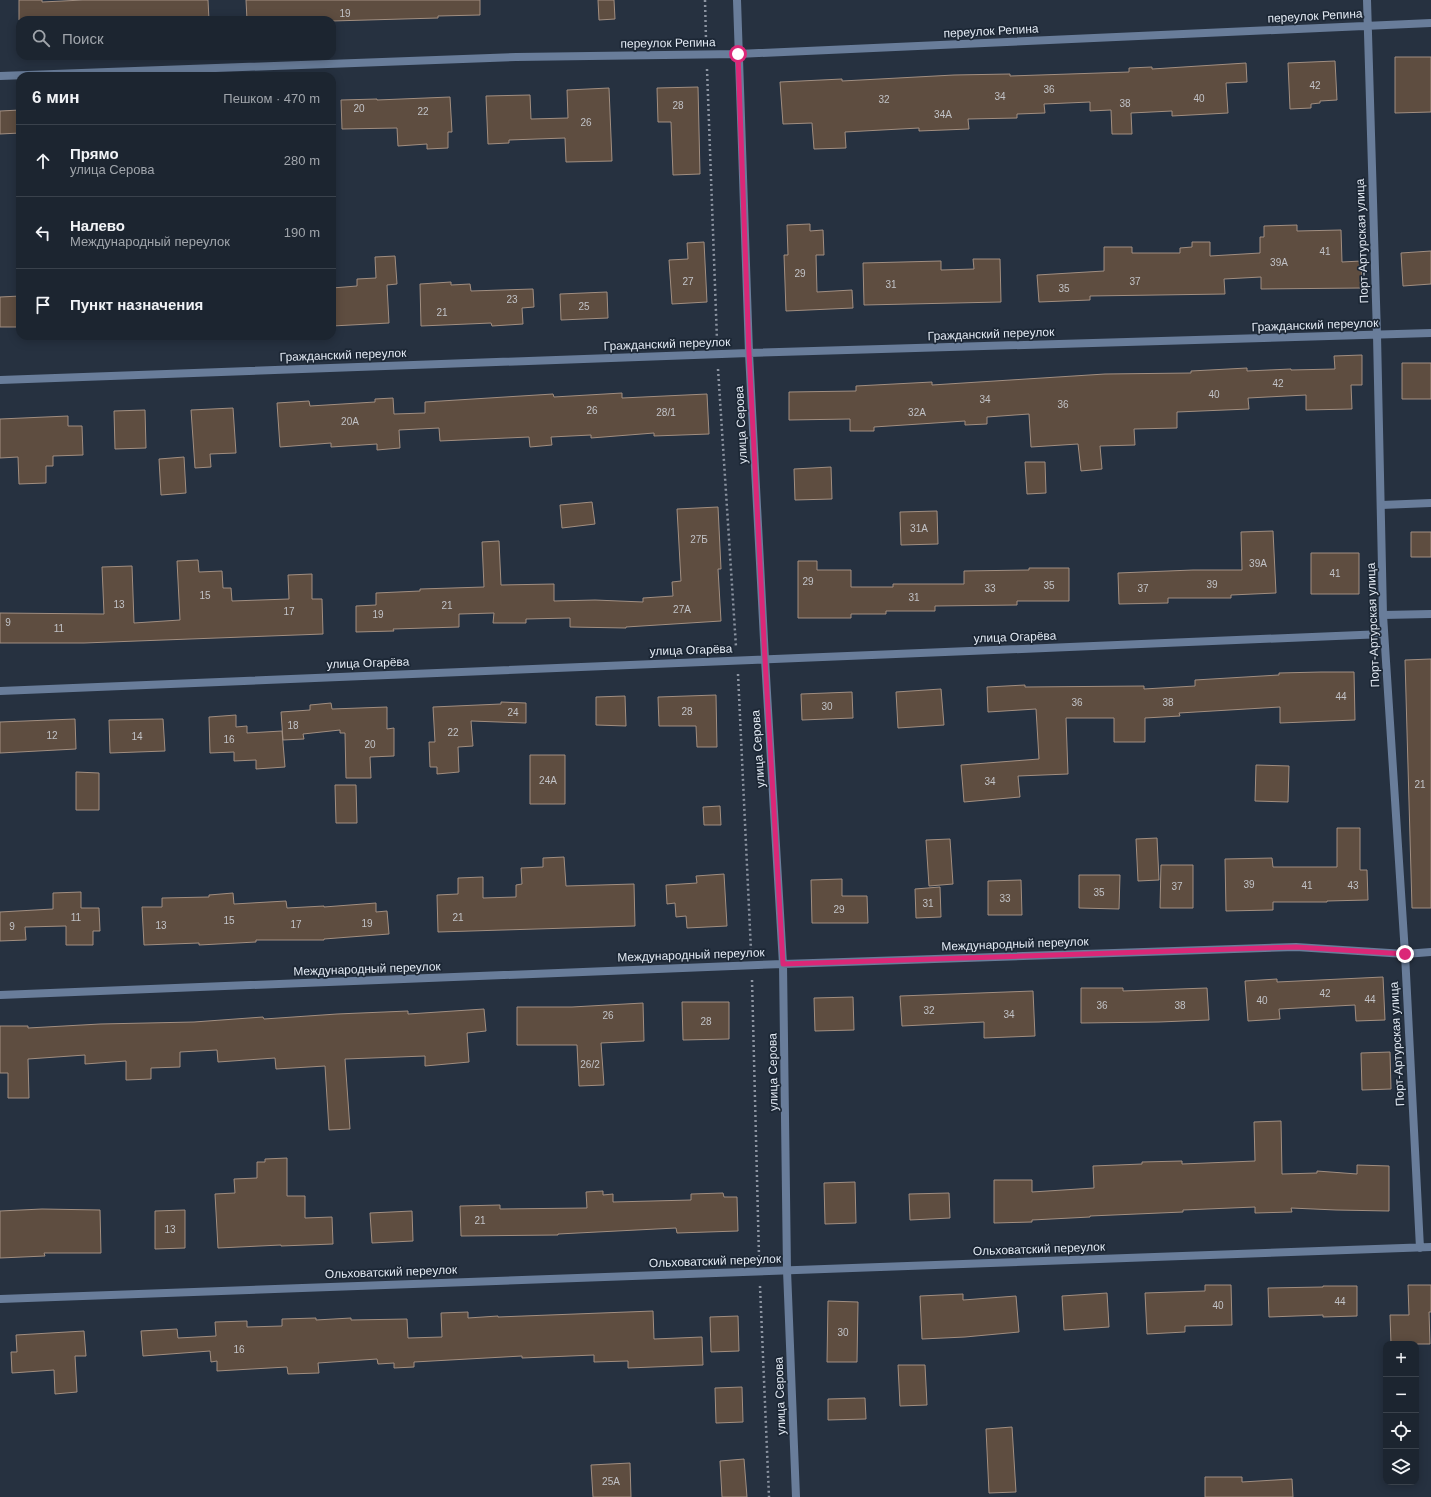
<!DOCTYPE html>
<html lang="ru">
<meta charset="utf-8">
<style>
body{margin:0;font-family:Arial,sans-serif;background:#29313c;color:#f1f3f6}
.controls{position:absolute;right:12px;bottom:12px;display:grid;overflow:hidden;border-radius:8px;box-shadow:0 2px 10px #0003}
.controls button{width:36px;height:36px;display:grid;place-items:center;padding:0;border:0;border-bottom:1px solid #3a424c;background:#1c2530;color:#f1f3f6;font:20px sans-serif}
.stop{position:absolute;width:12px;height:12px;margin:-9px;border:3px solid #db2777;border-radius:50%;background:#fff}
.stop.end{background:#db2777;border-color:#fff;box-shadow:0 1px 4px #0008}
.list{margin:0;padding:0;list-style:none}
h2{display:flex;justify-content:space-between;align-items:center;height:52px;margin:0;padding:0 16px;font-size:17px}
h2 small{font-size:13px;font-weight:400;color:#a0a5ab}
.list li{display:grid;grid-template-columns:26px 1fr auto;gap:12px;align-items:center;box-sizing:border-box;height:72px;padding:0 16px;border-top:1px solid #3a424c}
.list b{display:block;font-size:15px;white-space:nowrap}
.list p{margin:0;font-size:13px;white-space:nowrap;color:#a0a5ab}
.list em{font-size:13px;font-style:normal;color:#a0a5ab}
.icon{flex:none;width:22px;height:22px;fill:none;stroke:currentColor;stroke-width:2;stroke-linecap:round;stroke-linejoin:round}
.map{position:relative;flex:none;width:1431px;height:1497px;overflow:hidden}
.search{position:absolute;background:#1c2530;box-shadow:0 2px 10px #0003;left:16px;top:16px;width:320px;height:44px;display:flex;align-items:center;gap:10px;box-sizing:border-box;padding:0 14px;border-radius:12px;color:#a0a5ab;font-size:15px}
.panel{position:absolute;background:#1c2530;box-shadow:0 2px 10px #0003;left:16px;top:72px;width:320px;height:268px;border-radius:12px}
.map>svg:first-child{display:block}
.building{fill:#5e4d40;stroke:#a18e80}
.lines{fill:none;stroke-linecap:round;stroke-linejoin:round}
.path{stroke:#8c94a1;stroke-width:2.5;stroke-dasharray:2 3;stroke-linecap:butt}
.lane{stroke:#697d9a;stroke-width:8}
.street{stroke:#697d9a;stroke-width:8}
.route{stroke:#db2777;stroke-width:5}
.labels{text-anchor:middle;stroke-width:3.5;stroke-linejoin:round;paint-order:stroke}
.number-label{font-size:10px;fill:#c1c2c6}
.street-label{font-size:12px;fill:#e2e9f3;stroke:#1c2735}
</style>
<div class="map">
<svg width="1431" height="1497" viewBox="0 0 1431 1497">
<rect width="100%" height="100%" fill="#263140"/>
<path class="building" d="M 19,0 L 42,0 L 42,2 L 83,0 L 208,0 L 209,20 L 19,20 Z
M 246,0 L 480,0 L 480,15 L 438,16 L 438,18 L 332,21 L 332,20 L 247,20 Z
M 598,0 L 614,0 L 615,19 L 599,20 Z
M 1395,57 L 1431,57 L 1431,112 L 1395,113 Z
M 1335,61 L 1337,100 L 1320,101 L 1320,103 L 1311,104 L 1311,108 L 1290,109 L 1288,63 Z
M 1246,63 L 1247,82 L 1226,83 L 1228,113 L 1172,116 L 1172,111 L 1131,113 L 1132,134 L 1112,134 L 1111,110 L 1090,111 L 1090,102 L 1044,104 L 1045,113 L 1017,114 L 1017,118 L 968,119 L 969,129 L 919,131 L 919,128 L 845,132 L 846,148 L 814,149 L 812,123 L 783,124 L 780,82 L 842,79 L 842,81 L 954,75 L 1010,74 L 1010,76 L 1129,72 L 1129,68 L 1152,67 L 1152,69 Z
M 698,87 L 700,174 L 673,175 L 671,122 L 658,122 L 657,88 Z
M 609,88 L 612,161 L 566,162 L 565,138 L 509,140 L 509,143 L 488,144 L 486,96 L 530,95 L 531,119 L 568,118 L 567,90 Z
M 450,97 L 452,132 L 448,132 L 448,148 L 427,149 L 427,144 L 398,146 L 397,128 L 342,129 L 341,100 L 377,99 L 377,100 Z
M 20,110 L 20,133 L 0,134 L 0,111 Z
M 810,224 L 810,231 L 823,230 L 824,255 L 816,255 L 817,292 L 852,290 L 853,308 L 786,311 L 784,255 L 788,255 L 787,225 Z
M 1297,225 L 1297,231 L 1341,230 L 1342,262 L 1361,261 L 1362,288 L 1261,289 L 1261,277 L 1224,279 L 1225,294 L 1090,296 L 1090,300 L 1039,302 L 1037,275 L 1104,271 L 1104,247 L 1132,247 L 1132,253 L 1180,253 L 1180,248 L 1192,247 L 1192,242 L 1210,242 L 1210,256 L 1260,253 L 1260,237 L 1264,237 L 1264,226 Z
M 704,242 L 707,302 L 672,304 L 669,260 L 688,259 L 687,243 Z
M 1431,251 L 1431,284 L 1403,286 L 1401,253 Z
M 395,256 L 397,284 L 387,285 L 389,323 L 332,326 L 332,288 L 357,286 L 357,279 L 376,278 L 375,257 Z
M 973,259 L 1000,259 L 1001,302 L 864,305 L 863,263 L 941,261 L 941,270 L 974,269 Z
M 451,282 L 451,285 L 470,284 L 471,291 L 533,289 L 534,307 L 522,308 L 523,324 L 492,326 L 491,323 L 421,326 L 420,284 Z
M 607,292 L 608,318 L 561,320 L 560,294 Z
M 20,296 L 20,327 L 0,327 L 0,297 Z
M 1362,355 L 1362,385 L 1351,385 L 1352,409 L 1306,410 L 1306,395 L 1248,398 L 1249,409 L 1177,412 L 1177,428 L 1134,429 L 1135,445 L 1100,446 L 1102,469 L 1081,471 L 1078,444 L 1031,447 L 1029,414 L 987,417 L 987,424 L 965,425 L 965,421 L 874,427 L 874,431 L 850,431 L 850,419 L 789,420 L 789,392 L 856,391 L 856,386 L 932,382 L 932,385 L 1105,374 L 1191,373 L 1191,371 L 1247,368 L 1247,371 L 1291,369 L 1291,370 L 1335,369 L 1334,356 Z
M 1402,363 L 1431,363 L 1431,399 L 1402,399 Z
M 622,393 L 622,398 L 707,394 L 709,434 L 654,436 L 654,433 L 591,438 L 591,435 L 551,437 L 552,445 L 530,447 L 529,437 L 440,441 L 439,428 L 399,430 L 400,448 L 377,450 L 377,444 L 331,447 L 331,443 L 280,447 L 277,403 L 309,401 L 310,406 L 375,402 L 375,399 L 393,398 L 394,414 L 425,413 L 425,402 L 553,394 L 554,397 Z
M 233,408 L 236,453 L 210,454 L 211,467 L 195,468 L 191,410 Z
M 145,410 L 146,448 L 115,449 L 114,411 Z
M 68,416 L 68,426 L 82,426 L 83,455 L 53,456 L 53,466 L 46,466 L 46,483 L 19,484 L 18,457 L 0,458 L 0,419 Z
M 184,457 L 186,493 L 161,495 L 159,459 Z
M 1025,462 L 1045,462 L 1046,493 L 1027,494 Z
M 831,467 L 832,499 L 795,500 L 794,469 Z
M 592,502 L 595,524 L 562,528 L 560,505 Z
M 718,507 L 721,569 L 718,569 L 721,621 L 626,627 L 626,628 L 570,627 L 570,618 L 526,619 L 526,623 L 493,623 L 494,613 L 459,614 L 459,627 L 393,629 L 394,631 L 356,632 L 356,606 L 376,605 L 376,593 L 420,591 L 420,589 L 484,587 L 482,542 L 499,541 L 501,585 L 554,584 L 554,601 L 595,600 L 643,602 L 643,598 L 673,596 L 672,582 L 681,581 L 677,509 Z
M 937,511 L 938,544 L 901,545 L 900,512 Z
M 1273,531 L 1276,593 L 1231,595 L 1231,598 L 1168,598 L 1168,603 L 1119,604 L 1118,573 L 1193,570 L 1242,570 L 1241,532 Z
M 1411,532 L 1431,532 L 1431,557 L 1411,557 Z
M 1311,553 L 1359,553 L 1359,594 L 1311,594 Z
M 198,560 L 199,572 L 222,571 L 223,588 L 231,588 L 232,601 L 289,599 L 288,575 L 312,574 L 312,599 L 322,599 L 323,634 L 84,643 L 0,643 L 0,613 L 104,614 L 102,567 L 132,566 L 134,623 L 180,620 L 177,561 Z
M 798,561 L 817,561 L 817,570 L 851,570 L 851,587 L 893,587 L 893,584 L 964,584 L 964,571 L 1029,570 L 1029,568 L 1069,568 L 1069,601 L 1017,601 L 1017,605 L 935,606 L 935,611 L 886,611 L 886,614 L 851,614 L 851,618 L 798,618 Z
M 1431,659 L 1431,908 L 1412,908 L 1405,660 Z
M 1321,672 L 1354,672 L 1355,720 L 1280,723 L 1280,707 L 1179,713 L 1180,716 L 1145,718 L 1145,742 L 1114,742 L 1114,718 L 1066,718 L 1068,774 L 1018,776 L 1020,797 L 964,802 L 961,765 L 1039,759 L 1036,709 L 988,712 L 987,687 L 1025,685 L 1025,687 L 1144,686 L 1144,689 L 1195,686 L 1195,680 L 1279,675 L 1279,673 Z
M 941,689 L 944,725 L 898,728 L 896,692 Z
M 852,692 L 853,718 L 802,720 L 801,694 Z
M 716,695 L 717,747 L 697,747 L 696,726 L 659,726 L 658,697 Z
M 625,696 L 626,726 L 596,725 L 596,697 Z
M 501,702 L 526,703 L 526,723 L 471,721 L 473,746 L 458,747 L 459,772 L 437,774 L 437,767 L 430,767 L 429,742 L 435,742 L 433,707 L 501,704 Z
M 331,703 L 332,709 L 387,707 L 387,729 L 394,728 L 394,756 L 370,757 L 371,778 L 346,778 L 345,733 L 340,733 L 340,730 L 303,734 L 304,739 L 283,740 L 281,712 L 310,710 L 310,705 Z
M 236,715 L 236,727 L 247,726 L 247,733 L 282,731 L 285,767 L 256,769 L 256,760 L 234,761 L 234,752 L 210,753 L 209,717 Z
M 75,719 L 76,749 L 0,753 L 0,722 Z
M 163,719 L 165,751 L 110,753 L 109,720 Z
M 530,755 L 565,755 L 565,804 L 530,804 Z
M 1256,765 L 1289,766 L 1288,802 L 1255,801 Z
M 76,772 L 99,773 L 99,810 L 76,810 Z
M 335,785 L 356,785 L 357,823 L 336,823 Z
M 720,806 L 721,825 L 704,825 L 703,807 Z
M 1337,828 L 1360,828 L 1360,870 L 1367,870 L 1368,900 L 1327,901 L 1327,902 L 1273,902 L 1273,910 L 1226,911 L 1225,859 L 1272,858 L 1273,867 L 1337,867 Z
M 1157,838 L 1159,880 L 1138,881 L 1136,839 Z
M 950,839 L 953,884 L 929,886 L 926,840 Z
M 564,857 L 566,886 L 634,884 L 635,926 L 438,932 L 437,895 L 458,894 L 458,878 L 483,877 L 483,898 L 516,897 L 516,885 L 522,884 L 521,868 L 543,867 L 543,858 Z
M 1161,865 L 1193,865 L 1193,908 L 1160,908 Z
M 724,874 L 727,926 L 687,928 L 686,916 L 676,917 L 675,903 L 667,904 L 666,885 L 697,883 L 696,876 Z
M 1079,875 L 1120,875 L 1119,909 L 1079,908 Z
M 842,879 L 842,896 L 867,896 L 868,923 L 812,923 L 811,880 Z
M 1021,880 L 1022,915 L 988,915 L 988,881 Z
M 940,887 L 941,917 L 916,918 L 915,889 Z
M 81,892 L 81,908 L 99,908 L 100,931 L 93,931 L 93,945 L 66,945 L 66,926 L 25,927 L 26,940 L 0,941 L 0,912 L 53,909 L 53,893 Z
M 233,893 L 234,904 L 286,901 L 287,908 L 324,906 L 324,907 L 376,903 L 376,912 L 387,911 L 389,934 L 324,939 L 324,940 L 256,940 L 256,942 L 199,945 L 199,943 L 144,945 L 142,907 L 162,907 L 162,898 L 209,897 L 209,895 Z
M 1383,977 L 1385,1020 L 1356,1021 L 1355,1005 L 1279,1009 L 1280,1019 L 1248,1021 L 1245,981 L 1277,979 L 1277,982 Z
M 1081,988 L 1123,988 L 1123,991 L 1207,988 L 1209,1020 L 1159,1022 L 1081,1023 Z
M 1033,991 L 1035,1036 L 984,1038 L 984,1022 L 902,1026 L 900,996 Z
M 853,997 L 854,1030 L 815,1031 L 814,998 Z
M 682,1002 L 729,1002 L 729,1039 L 683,1040 Z
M 643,1003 L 644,1041 L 601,1043 L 604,1085 L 579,1086 L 577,1045 L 517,1045 L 517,1007 L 572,1007 Z
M 484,1009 L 486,1031 L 467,1033 L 469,1062 L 425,1066 L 425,1056 L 345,1059 L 350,1129 L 329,1130 L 325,1066 L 276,1069 L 275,1058 L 218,1062 L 217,1050 L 180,1052 L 180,1067 L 151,1068 L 151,1079 L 126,1080 L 126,1061 L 85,1064 L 85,1055 L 28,1059 L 29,1098 L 8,1098 L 8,1073 L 0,1073 L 0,1026 L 28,1026 L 28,1028 L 100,1024 L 194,1022 L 263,1017 L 264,1019 L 337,1014 L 408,1011 L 408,1014 Z
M 1390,1052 L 1391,1089 L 1362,1090 L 1361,1053 Z
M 1281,1121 L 1282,1174 L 1317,1173 L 1317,1171 L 1357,1174 L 1357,1165 L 1389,1166 L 1389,1211 L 1336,1210 L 1291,1208 L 1292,1212 L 1255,1213 L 1255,1207 L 1183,1210 L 1183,1212 L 1090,1216 L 1090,1217 L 1032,1220 L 1032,1222 L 994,1223 L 994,1180 L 1032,1180 L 1032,1192 L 1094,1188 L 1093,1166 L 1142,1164 L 1142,1162 L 1182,1161 L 1182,1164 L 1255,1161 L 1254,1122 Z
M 287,1158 L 287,1196 L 305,1196 L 305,1218 L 332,1217 L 333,1244 L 281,1246 L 281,1245 L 218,1248 L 215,1194 L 235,1193 L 234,1179 L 257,1178 L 257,1162 L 265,1162 L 265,1159 Z
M 855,1182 L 856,1223 L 825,1224 L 824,1183 Z
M 603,1191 L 603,1195 L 613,1194 L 613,1202 L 691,1200 L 691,1194 L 723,1193 L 724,1197 L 737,1197 L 738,1231 L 677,1233 L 676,1228 L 558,1234 L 558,1235 L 461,1236 L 460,1206 L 500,1205 L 500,1209 L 587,1208 L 586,1192 Z
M 949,1193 L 950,1218 L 910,1220 L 909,1194 Z
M 42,1209 L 100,1210 L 101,1253 L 44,1253 L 45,1256 L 0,1258 L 0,1211 Z
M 185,1210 L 185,1248 L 155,1249 L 155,1211 Z
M 412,1211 L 413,1241 L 372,1243 L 370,1213 Z
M 1205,1285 L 1231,1285 L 1232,1325 L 1185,1326 L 1185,1332 L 1147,1334 L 1145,1293 L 1205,1291 Z
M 1408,1285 L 1431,1285 L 1431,1312 L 1429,1312 L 1430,1344 L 1391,1344 L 1390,1315 L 1409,1315 Z
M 1323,1286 L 1357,1286 L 1357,1316 L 1323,1317 L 1323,1315 L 1269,1317 L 1268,1288 L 1323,1287 Z
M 1107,1293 L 1109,1327 L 1064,1330 L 1062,1296 Z
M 963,1294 L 963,1300 L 1016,1296 L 1019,1332 L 965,1337 L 922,1339 L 920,1296 Z
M 828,1301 L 858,1302 L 857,1362 L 827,1362 Z
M 653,1311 L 654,1339 L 702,1337 L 703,1365 L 628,1368 L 628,1361 L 594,1362 L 594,1355 L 522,1358 L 522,1356 L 414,1362 L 414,1367 L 394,1368 L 394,1363 L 378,1364 L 377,1359 L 318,1363 L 319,1373 L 288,1374 L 287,1367 L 217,1371 L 217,1361 L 211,1362 L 210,1351 L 143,1356 L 141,1331 L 177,1329 L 178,1338 L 216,1336 L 215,1322 L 247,1321 L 247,1327 L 282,1326 L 282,1319 L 316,1318 L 316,1320 L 351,1318 L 351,1320 L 407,1319 L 408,1338 L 442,1337 L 441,1313 L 468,1312 L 468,1318 L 498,1316 L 498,1317 Z
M 738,1316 L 739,1351 L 711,1352 L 710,1317 Z
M 84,1331 L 86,1356 L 75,1356 L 77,1392 L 55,1394 L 54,1370 L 12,1373 L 11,1352 L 17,1352 L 16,1335 Z
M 898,1365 L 925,1365 L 927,1405 L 900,1406 Z
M 742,1387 L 743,1422 L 716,1423 L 715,1388 Z
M 865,1398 L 866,1419 L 828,1420 L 828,1399 Z
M 1012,1427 L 1016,1492 L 989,1493 L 986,1429 Z
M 744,1459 L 747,1497 L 722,1497 L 720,1461 Z
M 630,1463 L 631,1497 L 593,1497 L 591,1465 Z
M 1205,1477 L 1242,1477 L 1242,1482 L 1292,1479 L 1293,1497 L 1205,1497 Z"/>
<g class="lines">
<path class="path" d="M 705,0 L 706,40
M 707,69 L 717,340
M 718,369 L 736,647
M 738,674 L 751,951
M 752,980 L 759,1257
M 760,1286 L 769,1497"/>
<path class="lane" d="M 1381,505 L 1431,503
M 1383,615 L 1431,614"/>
<path class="street" d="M 737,0 L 749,353 L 765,659 L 783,964 L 787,1270 L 796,1497
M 1367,0 L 1377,335 L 1383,615 L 1405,954 L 1420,1248
M 0,76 L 516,57 L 738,54 L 1431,23
M 0,380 L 749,353 L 1431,333
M 0,691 L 1384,634
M 0,995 L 783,964 L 1296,947 L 1405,954 L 1431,952
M 0,1299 L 1431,1247"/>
</g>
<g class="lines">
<path class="route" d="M 738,54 L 749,353 L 765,659 L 783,964 L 1296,947 L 1405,954"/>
</g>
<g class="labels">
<g class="number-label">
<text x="345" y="17">19</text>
<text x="1315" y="89">42</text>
<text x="1049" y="93">36</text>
<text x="1000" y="100">34</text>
<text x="1199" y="102">40</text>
<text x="884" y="103">32</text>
<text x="1125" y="107">38</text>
<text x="678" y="109">28</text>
<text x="359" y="112">20</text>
<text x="423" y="115">22</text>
<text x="943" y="118">34А</text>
<text x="586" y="126">26</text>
<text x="1325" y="255">41</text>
<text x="1279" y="266">39А</text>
<text x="800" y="277">29</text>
<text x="688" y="285">27</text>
<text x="1135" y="285">37</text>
<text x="891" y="288">31</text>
<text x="1064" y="292">35</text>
<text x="512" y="303">23</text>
<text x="584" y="310">25</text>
<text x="442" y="316">21</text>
<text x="1278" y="387">42</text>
<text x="1214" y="398">40</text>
<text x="985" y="403">34</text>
<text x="1063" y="408">36</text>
<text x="592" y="414">26</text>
<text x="666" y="416">28/1</text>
<text x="917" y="416">32А</text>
<text x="350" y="425">20А</text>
<text x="919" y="532">31А</text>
<text x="699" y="543">27Б</text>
<text x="1258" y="567">39А</text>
<text x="1335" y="577">41</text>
<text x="808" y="585">29</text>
<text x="1212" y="588">39</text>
<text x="1049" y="589">35</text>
<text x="990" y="592">33</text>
<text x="1143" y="592">37</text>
<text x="205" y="599">15</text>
<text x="914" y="601">31</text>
<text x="119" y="608">13</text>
<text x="447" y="609">21</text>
<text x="682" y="613">27А</text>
<text x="289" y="615">17</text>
<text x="378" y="618">19</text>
<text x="8" y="626">9</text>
<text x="59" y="632">11</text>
<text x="1341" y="700">44</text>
<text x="1077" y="706">36</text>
<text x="1168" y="706">38</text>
<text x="827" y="710">30</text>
<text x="687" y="715">28</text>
<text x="513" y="716">24</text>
<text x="293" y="729">18</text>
<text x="453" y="736">22</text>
<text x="52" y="739">12</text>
<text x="137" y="740">14</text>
<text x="229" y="743">16</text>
<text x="370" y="748">20</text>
<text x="548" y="784">24А</text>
<text x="990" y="785">34</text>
<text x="1420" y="788">21</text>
<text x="1249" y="888">39</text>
<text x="1307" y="889">41</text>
<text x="1353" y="889">43</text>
<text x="1177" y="890">37</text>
<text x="1099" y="896">35</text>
<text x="1005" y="902">33</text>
<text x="928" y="907">31</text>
<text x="839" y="913">29</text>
<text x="76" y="921">11</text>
<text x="458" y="921">21</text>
<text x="229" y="924">15</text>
<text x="367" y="927">19</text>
<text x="296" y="928">17</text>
<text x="161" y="929">13</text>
<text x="12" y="930">9</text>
<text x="1325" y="997">42</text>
<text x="1370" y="1003">44</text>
<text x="1262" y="1004">40</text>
<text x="1102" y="1009">36</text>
<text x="1180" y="1009">38</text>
<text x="929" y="1014">32</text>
<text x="1009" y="1018">34</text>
<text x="608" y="1019">26</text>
<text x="706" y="1025">28</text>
<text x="590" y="1068">26/2</text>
<text x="480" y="1224">21</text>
<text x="170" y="1233">13</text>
<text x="1340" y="1305">44</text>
<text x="1218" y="1309">40</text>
<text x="843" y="1336">30</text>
<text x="239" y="1353">16</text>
<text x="611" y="1485">25А</text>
</g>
<g class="street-label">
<text transform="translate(1315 16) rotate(-3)" y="4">переулок Репина</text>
<text transform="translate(991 31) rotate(-3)" y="4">переулок Репина</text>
<text transform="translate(668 43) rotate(-1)" y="4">переулок Репина</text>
<text transform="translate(1362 241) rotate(-92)" y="4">Порт-Артурская улица</text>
<text transform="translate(1315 325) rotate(-2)" y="4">Гражданский переулок</text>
<text transform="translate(991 334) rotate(-2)" y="4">Гражданский переулок</text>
<text transform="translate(667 344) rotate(-2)" y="4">Гражданский переулок</text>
<text transform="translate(343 355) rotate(-2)" y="4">Гражданский переулок</text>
<text transform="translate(741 425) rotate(-93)" y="4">улица Серова</text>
<text transform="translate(1373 625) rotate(-92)" y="4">Порт-Артурская улица</text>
<text transform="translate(1015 637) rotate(-2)" y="4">улица Огарёва</text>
<text transform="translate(691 650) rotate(-2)" y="4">улица Огарёва</text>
<text transform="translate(368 663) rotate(-2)" y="4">улица Огарёва</text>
<text transform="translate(758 749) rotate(-94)" y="4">улица Серова</text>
<text transform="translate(1015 944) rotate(-2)" y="4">Международный переулок</text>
<text transform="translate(691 955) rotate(-2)" y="4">Международный переулок</text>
<text transform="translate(367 969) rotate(-2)" y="4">Международный переулок</text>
<text transform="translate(1397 1044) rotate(-93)" y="4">Порт-Артурская улица</text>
<text transform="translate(773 1072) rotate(-91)" y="4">улица Серова</text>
<text transform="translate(1039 1249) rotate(-2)" y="4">Ольховатский переулок</text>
<text transform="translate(715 1261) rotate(-2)" y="4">Ольховатский переулок</text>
<text transform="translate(391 1272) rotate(-2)" y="4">Ольховатский переулок</text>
<text transform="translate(780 1396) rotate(-92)" y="4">улица Серова</text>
</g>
</g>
</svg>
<div class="controls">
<button>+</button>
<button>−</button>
<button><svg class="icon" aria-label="locate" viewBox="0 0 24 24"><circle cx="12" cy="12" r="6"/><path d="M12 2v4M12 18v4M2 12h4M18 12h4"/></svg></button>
<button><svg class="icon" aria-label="layers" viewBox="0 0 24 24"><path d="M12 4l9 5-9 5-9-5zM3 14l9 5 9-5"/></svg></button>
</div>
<div class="stop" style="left:738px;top:54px"></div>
<div class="stop end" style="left:1405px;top:954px"></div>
<div class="search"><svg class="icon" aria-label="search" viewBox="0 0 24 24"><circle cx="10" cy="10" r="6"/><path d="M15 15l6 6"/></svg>Поиск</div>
<section class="panel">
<h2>6 мин<small>Пешком · 470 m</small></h2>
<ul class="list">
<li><svg class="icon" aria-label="ahead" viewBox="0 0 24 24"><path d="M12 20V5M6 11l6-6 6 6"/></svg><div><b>Прямо</b><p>улица Серова</p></div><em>280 m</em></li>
<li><svg class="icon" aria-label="left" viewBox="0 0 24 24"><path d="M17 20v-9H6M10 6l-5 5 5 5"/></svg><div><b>Налево</b><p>Международный переулок</p></div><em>190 m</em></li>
<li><svg class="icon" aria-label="arrive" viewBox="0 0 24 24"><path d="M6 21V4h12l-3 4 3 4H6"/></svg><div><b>Пункт назначения</b></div></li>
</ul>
</section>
</div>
